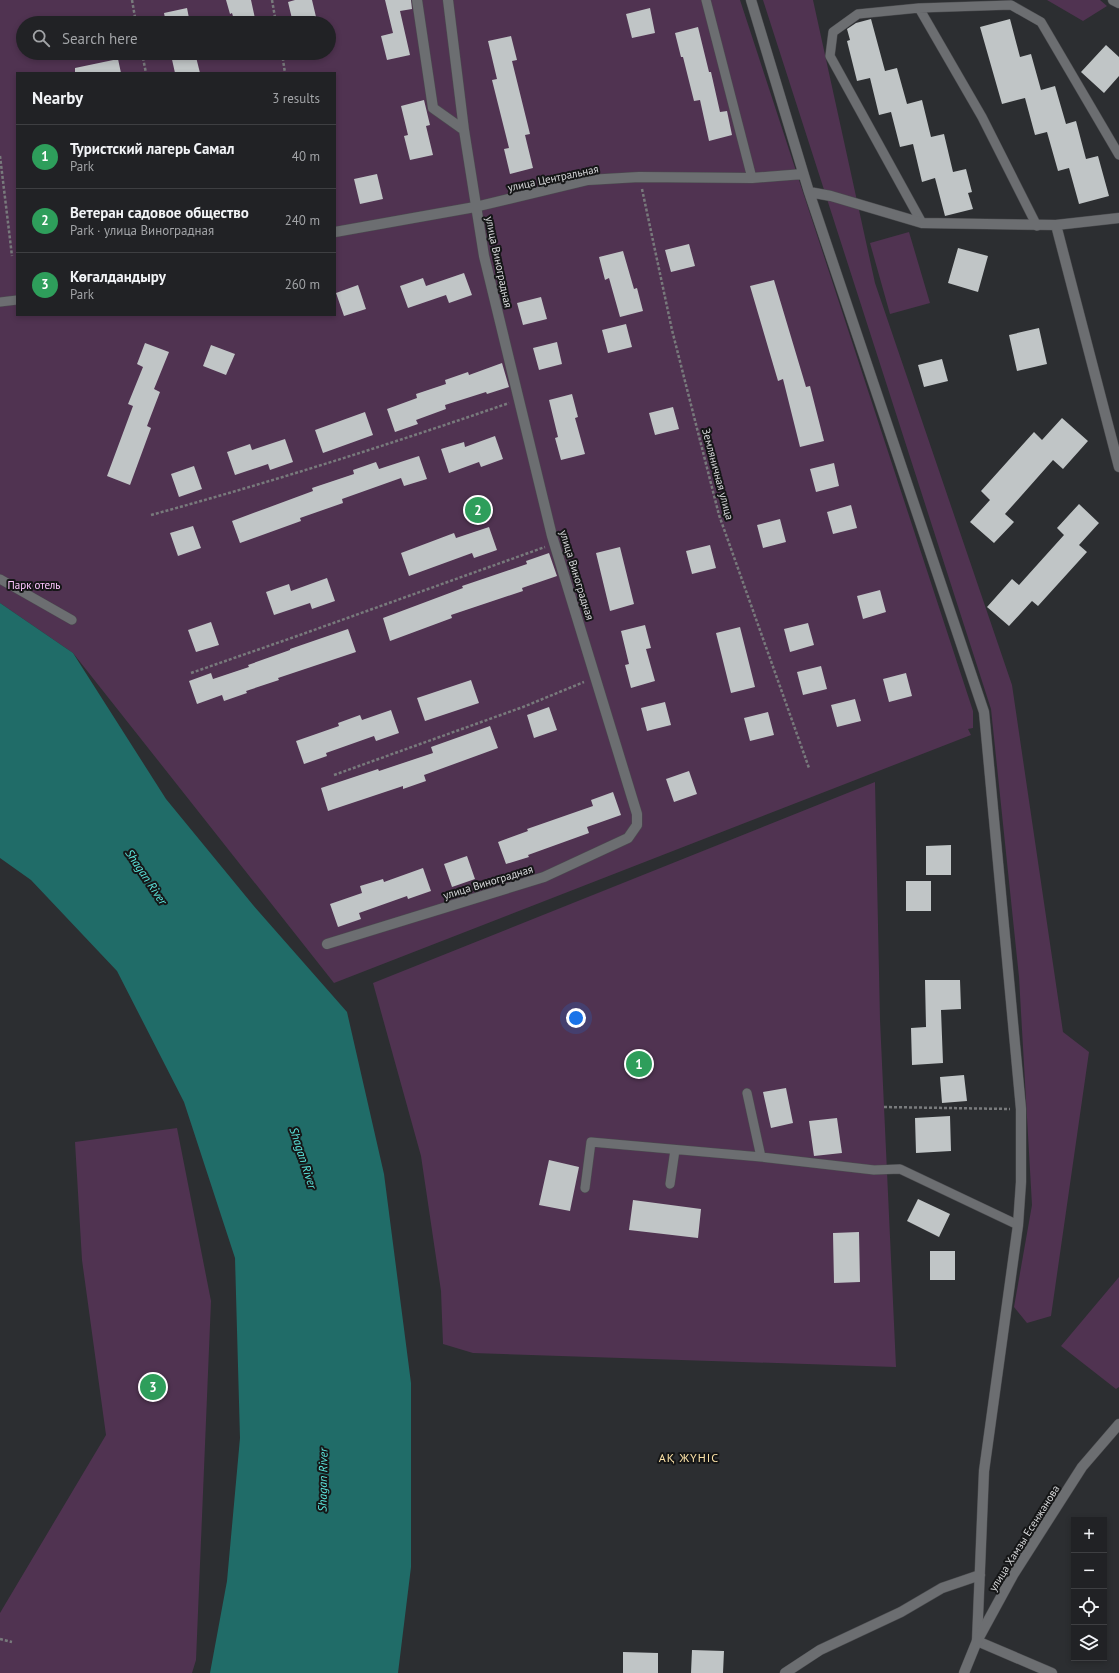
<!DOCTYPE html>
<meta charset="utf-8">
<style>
body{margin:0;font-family:"PT Sans",sans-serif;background:#2d2f32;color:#f1f3f6}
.controls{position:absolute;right:12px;bottom:12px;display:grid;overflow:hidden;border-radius:0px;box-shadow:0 2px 6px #0003}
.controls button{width:36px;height:36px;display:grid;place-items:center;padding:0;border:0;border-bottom:1px solid #3e3f42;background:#212225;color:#f1f3f6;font:20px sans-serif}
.you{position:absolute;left:576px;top:1018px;width:14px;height:14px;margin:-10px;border:3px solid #fff;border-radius:50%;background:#1a73e8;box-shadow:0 0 0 6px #1a73e833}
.badge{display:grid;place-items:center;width:26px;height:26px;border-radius:50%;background:#dfb034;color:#fff;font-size:13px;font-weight:700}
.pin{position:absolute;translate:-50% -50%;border:2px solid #fff;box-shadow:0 1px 4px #0006}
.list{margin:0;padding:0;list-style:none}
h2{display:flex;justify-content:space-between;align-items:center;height:52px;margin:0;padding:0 16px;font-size:17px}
h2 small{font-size:13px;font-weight:400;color:#a2a4a7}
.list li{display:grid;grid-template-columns:26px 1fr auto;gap:12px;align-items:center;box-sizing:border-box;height:64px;padding:0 16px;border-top:1px solid #3e3f42}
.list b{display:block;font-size:15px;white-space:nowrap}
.list p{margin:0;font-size:13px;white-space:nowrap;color:#a2a4a7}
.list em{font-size:13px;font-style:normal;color:#a2a4a7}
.icon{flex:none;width:22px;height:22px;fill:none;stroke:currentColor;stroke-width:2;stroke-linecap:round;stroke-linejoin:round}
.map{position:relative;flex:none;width:1119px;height:1673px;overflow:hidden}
.search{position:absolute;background:#212225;box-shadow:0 2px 6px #0003;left:16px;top:16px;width:320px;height:44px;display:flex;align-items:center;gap:10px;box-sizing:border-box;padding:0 14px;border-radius:22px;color:#a2a4a7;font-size:15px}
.panel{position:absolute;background:#212225;box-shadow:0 2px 6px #0003;left:16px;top:72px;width:320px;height:244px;border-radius:0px}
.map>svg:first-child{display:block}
.green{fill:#503351;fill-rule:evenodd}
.water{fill:#206c68}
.building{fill:#c0c5c6}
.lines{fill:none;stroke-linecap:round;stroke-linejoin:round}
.service-casing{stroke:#4b4c4f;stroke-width:10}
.minor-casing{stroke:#4b4c4f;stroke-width:11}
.tertiary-casing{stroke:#4b4c4f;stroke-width:11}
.path{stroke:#787a7c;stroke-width:2.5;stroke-dasharray:3 2;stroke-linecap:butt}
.service{stroke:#6c6e71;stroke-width:9}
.minor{stroke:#6c6e71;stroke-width:10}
.tertiary{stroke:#6c6e71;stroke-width:10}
.labels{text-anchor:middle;stroke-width:4;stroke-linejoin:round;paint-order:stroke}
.street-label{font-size:11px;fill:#d7d8da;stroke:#151617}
.park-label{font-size:11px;fill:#fec6ff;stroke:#151617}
.water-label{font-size:12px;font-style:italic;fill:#5de9e0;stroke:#151617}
.neighbourhood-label{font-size:12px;letter-spacing:1px;fill:#fce2a7;stroke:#151617}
</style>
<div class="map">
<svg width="1119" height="1673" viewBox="0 0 1119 1673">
<rect width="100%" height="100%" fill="#2c2e31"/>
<path class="green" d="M 0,0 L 740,0 L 973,711 L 973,728 L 968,729 L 971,735 L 334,983 L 73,653 L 0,603 ZM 23,23 L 329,23 L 329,53 L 23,53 ZM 17,73 L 335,73 L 335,315 L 17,315 Z
M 763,0 L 813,0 L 875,283 L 1012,685 L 1063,1032 L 1089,1052 L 1051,1316 L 1027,1323 L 1014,1307 L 1032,1205 L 1019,977 L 991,709 Z
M 1047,0 L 1100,0 L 1107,6 L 1083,21 Z
M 909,232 L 930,303 L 890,314 L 870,243 Z
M 875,782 L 880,1020 L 896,1367 L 473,1353 L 443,1344 L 441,1291 L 421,1156 L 373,983 Z
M 177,1128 L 211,1301 L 196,1660 L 192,1673 L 0,1673 L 0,1613 L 106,1435 L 82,1260 L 75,1142 Z
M 1119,1277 L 1119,1387 L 1116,1389 L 1061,1346 Z"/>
<path class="water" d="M 0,603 L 73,653 L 166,799 L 253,905 L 347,1012 L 384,1174 L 411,1383 L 411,1567 L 398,1673 L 210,1673 L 227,1581 L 240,1438 L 235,1258 L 184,1102 L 117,971 L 31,880 L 0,858 Z"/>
<path class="building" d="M 226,0 L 251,0 L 256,23 L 235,23 L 232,13 L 230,14 Z
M 295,0 L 312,0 L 317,21 L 308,23 L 293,23 L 288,2 Z
M 385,0 L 411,0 L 412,9 L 400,11 L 410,55 L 387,60 L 381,36 L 393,33 Z
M 187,8 L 190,23 L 166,23 L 164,13 Z
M 650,8 L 655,33 L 632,38 L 626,14 Z
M 871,19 L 885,71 L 897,68 L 907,104 L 922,100 L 931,137 L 944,134 L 953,172 L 966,169 L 972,192 L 968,193 L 973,209 L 945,216 L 935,178 L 922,182 L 913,144 L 900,147 L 891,112 L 879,115 L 870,78 L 857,81 L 847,41 L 850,40 L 847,29 L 856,23 Z
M 1010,19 L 1020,57 L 1031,54 L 1041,90 L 1055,86 L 1066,124 L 1076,121 L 1086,159 L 1098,156 L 1109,196 L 1079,204 L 1069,168 L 1058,171 L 1047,132 L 1035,135 L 1025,98 L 1002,104 L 980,27 Z
M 698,27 L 709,72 L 711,72 L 720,112 L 727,111 L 732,135 L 709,141 L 700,100 L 694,101 L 683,57 L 681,57 L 675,33 Z
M 511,36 L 517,60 L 512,61 L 530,134 L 525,135 L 533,168 L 510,174 L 504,149 L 509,148 L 492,80 L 497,79 L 488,41 Z
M 1106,45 L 1119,57 L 1119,76 L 1104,93 L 1081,72 Z
M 179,53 L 195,53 L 200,73 L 175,73 L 171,55 Z
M 118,59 L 121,73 L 75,73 L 75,68 Z
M 424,100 L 430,125 L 426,126 L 433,155 L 410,160 L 404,136 L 408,135 L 401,106 Z
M 377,174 L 383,199 L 360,204 L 354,179 Z
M 689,244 L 695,266 L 671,272 L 665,250 Z
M 958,248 L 988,256 L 978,292 L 948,283 Z
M 623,251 L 634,289 L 637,288 L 643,311 L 620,317 L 609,278 L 605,280 L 599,257 Z
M 464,273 L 472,295 L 449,303 L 446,295 L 408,308 L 400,286 L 423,278 L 426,286 Z
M 774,280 L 806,387 L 810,386 L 824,441 L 800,447 L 783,379 L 778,381 L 750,286 Z
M 358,285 L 366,309 L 344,316 L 336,293 Z
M 541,297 L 547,319 L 523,325 L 517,303 Z
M 626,324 L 632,347 L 608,353 L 602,330 Z
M 1039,328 L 1047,364 L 1017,371 L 1009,335 Z
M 557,342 L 562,364 L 539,370 L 533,348 Z
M 145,343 L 169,352 L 154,389 L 160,392 L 147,426 L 151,428 L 130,485 L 107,476 L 133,406 L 128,404 L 143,367 L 137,364 Z
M 211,345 L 235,354 L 226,375 L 203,366 Z
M 942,359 L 948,381 L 924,387 L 918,365 Z
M 502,363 L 509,387 L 487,394 L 486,392 L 445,405 L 446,409 L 416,420 L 418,424 L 395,432 L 387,409 L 417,398 L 416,394 L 446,384 L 445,380 L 468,372 L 469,375 Z
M 572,394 L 578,417 L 575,418 L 585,454 L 561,460 L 555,438 L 558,437 L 549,400 Z
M 673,407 L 679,429 L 655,435 L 649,413 Z
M 365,412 L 373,435 L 323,453 L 315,430 Z
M 1062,418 L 1088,441 L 1063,469 L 1053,460 L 1005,514 L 1014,522 L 994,543 L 970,522 L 990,500 L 981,491 L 1034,432 L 1042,440 Z
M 495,436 L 503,459 L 481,467 L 479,462 L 449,473 L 441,449 L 464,442 L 465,447 Z
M 285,439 L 293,462 L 270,470 L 268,464 L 235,475 L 227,452 L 250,444 L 252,450 Z
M 419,456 L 427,479 L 404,486 L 401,478 L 342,499 L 343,503 L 300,518 L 301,521 L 240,543 L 232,521 L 313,491 L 312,488 L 354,474 L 353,470 L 376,462 L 379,469 Z
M 834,463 L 839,486 L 816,492 L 810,469 Z
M 194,466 L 202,489 L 179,497 L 171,474 Z
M 1079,504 L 1099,523 L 1079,545 L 1087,552 L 1038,606 L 1032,601 L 1009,626 L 987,607 L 1012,579 L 1019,585 L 1064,535 L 1057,528 Z
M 851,505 L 857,528 L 833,534 L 827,512 Z
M 780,519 L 786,542 L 763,548 L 757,525 Z
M 193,526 L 201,548 L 178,556 L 170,533 Z
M 489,527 L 497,550 L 474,558 L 472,553 L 409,576 L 401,553 L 454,533 L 456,538 Z
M 710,545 L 716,568 L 692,574 L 686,551 Z
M 620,547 L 634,604 L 610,611 L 596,553 Z
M 549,553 L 557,576 L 522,588 L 523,591 L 451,615 L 452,618 L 390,641 L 383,618 L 463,588 L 462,586 L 527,564 L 526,561 Z
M 327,578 L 335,601 L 312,609 L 310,603 L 274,615 L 266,592 L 289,584 L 291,591 Z
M 880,590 L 886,612 L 863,619 L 857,596 Z
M 211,622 L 219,645 L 196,652 L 188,630 Z
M 808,623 L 814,645 L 790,652 L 784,629 Z
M 645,625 L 651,648 L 646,649 L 655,681 L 631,688 L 625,665 L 629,664 L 621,631 Z
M 740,627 L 755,687 L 731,693 L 716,633 Z
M 348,629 L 356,652 L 278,678 L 279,680 L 246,691 L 247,693 L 224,701 L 222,695 L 197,704 L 189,681 L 211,673 L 213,679 L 249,667 L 248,665 L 290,650 L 290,649 Z
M 821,666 L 827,689 L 803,695 L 797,672 Z
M 906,673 L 912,696 L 889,702 L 883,679 Z
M 471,680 L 479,703 L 425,721 L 417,698 Z
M 855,699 L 861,721 L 837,727 L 831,705 Z
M 665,702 L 671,725 L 647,731 L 641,708 Z
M 549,707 L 557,730 L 534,738 L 527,715 Z
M 391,710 L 399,733 L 376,741 L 374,736 L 326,753 L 327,756 L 304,764 L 296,741 L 339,726 L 338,723 L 360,715 L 362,720 Z
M 768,712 L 774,735 L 750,741 L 744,718 Z
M 490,726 L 498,748 L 424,775 L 426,781 L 403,789 L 403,786 L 328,811 L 321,788 L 378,769 L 379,771 L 433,753 L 431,747 Z
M 689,771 L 697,794 L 674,802 L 666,779 Z
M 613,792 L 621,815 L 587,827 L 589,833 L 528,855 L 529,857 L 506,864 L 498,842 L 528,831 L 527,829 L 593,806 L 591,800 Z
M 951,845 L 951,875 L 926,875 L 926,846 Z
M 467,856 L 475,879 L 452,887 L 444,864 Z
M 423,868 L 431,891 L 408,899 L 407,896 L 359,913 L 361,919 L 338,927 L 330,904 L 362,893 L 360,886 L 383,879 L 384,882 Z
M 906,881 L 931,881 L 931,911 L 906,911 Z
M 925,980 L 960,980 L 961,1009 L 941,1010 L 943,1063 L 912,1065 L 911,1028 L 926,1027 Z
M 964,1075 L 967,1101 L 942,1103 L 940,1077 Z
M 786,1088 L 793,1123 L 771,1128 L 763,1092 Z
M 950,1116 L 951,1151 L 916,1153 L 915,1118 Z
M 837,1118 L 842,1153 L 814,1156 L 809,1121 Z
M 549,1160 L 579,1167 L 570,1211 L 539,1205 Z
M 918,1199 L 950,1214 L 939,1237 L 907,1221 Z
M 633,1200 L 701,1209 L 698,1238 L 629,1230 Z
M 859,1232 L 860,1282 L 834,1283 L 833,1233 Z
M 930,1251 L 955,1251 L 955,1280 L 930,1280 Z
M 692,1650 L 724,1651 L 723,1673 L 691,1673 Z
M 623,1652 L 658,1653 L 658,1673 L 623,1673 Z"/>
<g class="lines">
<g class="service-casing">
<path id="service" d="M 706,0 L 752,178
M 919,8 L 982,117 L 1037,226
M 922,223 L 830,56 L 833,32 L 858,14 L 919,8 L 1011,5 L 1041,22 L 1119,155
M 0,302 L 17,300
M 0,579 L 72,620
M 747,1093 L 761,1157
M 670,1184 L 675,1150
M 585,1188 L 591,1142 L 761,1157 L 874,1170 L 900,1169 L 1018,1225"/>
</g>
<g class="minor-casing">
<path id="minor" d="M 417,0 L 433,108 L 464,130
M 751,0 L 809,192 L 984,712 L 1021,1109 L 1021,1182 L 1018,1225 L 984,1471 L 977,1641 L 1052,1673
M 1113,0 L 1119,3
M 809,192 L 831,196 L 922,223 L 1056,225 L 1119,218
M 1056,225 L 1119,467
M 335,232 L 475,207 L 588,180 L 639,177 L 752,178 L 803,174
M 327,944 L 544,877 L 628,838 L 637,825 L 637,814 L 552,536 L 484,256 L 464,130 L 448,0
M 785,1673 L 820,1650 L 901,1612 L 942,1588 L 980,1575"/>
</g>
<g class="tertiary-casing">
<path id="tertiary" d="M 964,1673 L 977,1641 L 1013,1575 L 1082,1467 L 1119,1424"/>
</g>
<path class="path" d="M 132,0 L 136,23
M 272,0 L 276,23
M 142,53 L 146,73
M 282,53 L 285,73
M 0,156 L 12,256
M 642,189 L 672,330 L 719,515 L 809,768
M 151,515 C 272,482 391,444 509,403
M 191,673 L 300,635 L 545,547
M 334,775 L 523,707 L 584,682
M 884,1107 L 1010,1109
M 0,1639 L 12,1642"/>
<use href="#service" class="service"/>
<use href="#minor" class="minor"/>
<use href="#tertiary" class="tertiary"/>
</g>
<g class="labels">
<g class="street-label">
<text transform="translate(553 178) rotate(-12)" y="4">улица Центральная</text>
<text transform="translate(499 262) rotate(78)" y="4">улица Виноградная</text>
<text transform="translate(718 474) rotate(75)" y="4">Земляничная улица</text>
<text transform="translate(577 575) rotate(73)" y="4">улица Виноградная</text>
<text transform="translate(488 882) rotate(-17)" y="4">улица Виноградная</text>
<text transform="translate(1024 1538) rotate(-58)" y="4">улица Хамзы Есенжанова</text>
</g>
<g class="park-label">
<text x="34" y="589">Парк отель</text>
</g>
<g class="water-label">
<text transform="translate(146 877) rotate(56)" y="4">Shagan River</text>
<text transform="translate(303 1158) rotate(72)" y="4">Shagan River</text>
<text transform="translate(323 1480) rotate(-89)" y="4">Shagan River</text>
</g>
<g class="neighbourhood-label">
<text x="689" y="1462">АҚ ЖҮНІС</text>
</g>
</g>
</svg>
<div class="controls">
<button>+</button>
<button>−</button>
<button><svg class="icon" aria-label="locate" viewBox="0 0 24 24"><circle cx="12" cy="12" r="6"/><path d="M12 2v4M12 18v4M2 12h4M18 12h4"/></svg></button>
<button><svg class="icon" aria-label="layers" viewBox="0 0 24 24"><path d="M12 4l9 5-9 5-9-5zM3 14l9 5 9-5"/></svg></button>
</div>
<div class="you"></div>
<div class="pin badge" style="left:639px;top:1064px;background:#2e9e5b">1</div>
<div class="pin badge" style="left:478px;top:510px;background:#2e9e5b">2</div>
<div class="pin badge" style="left:153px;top:1387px;background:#2e9e5b">3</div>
<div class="search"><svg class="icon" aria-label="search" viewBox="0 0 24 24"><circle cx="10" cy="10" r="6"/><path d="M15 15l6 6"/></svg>Search here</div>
<section class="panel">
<h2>Nearby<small>3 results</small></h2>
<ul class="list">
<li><span class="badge" style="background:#2e9e5b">1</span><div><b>Туристский лагерь Самал</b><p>Park</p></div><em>40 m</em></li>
<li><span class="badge" style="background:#2e9e5b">2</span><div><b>Ветеран садовое общество</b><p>Park · улица Виноградная</p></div><em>240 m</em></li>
<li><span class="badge" style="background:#2e9e5b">3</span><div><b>Көгалдандыру</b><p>Park</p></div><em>260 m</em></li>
</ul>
</section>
</div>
